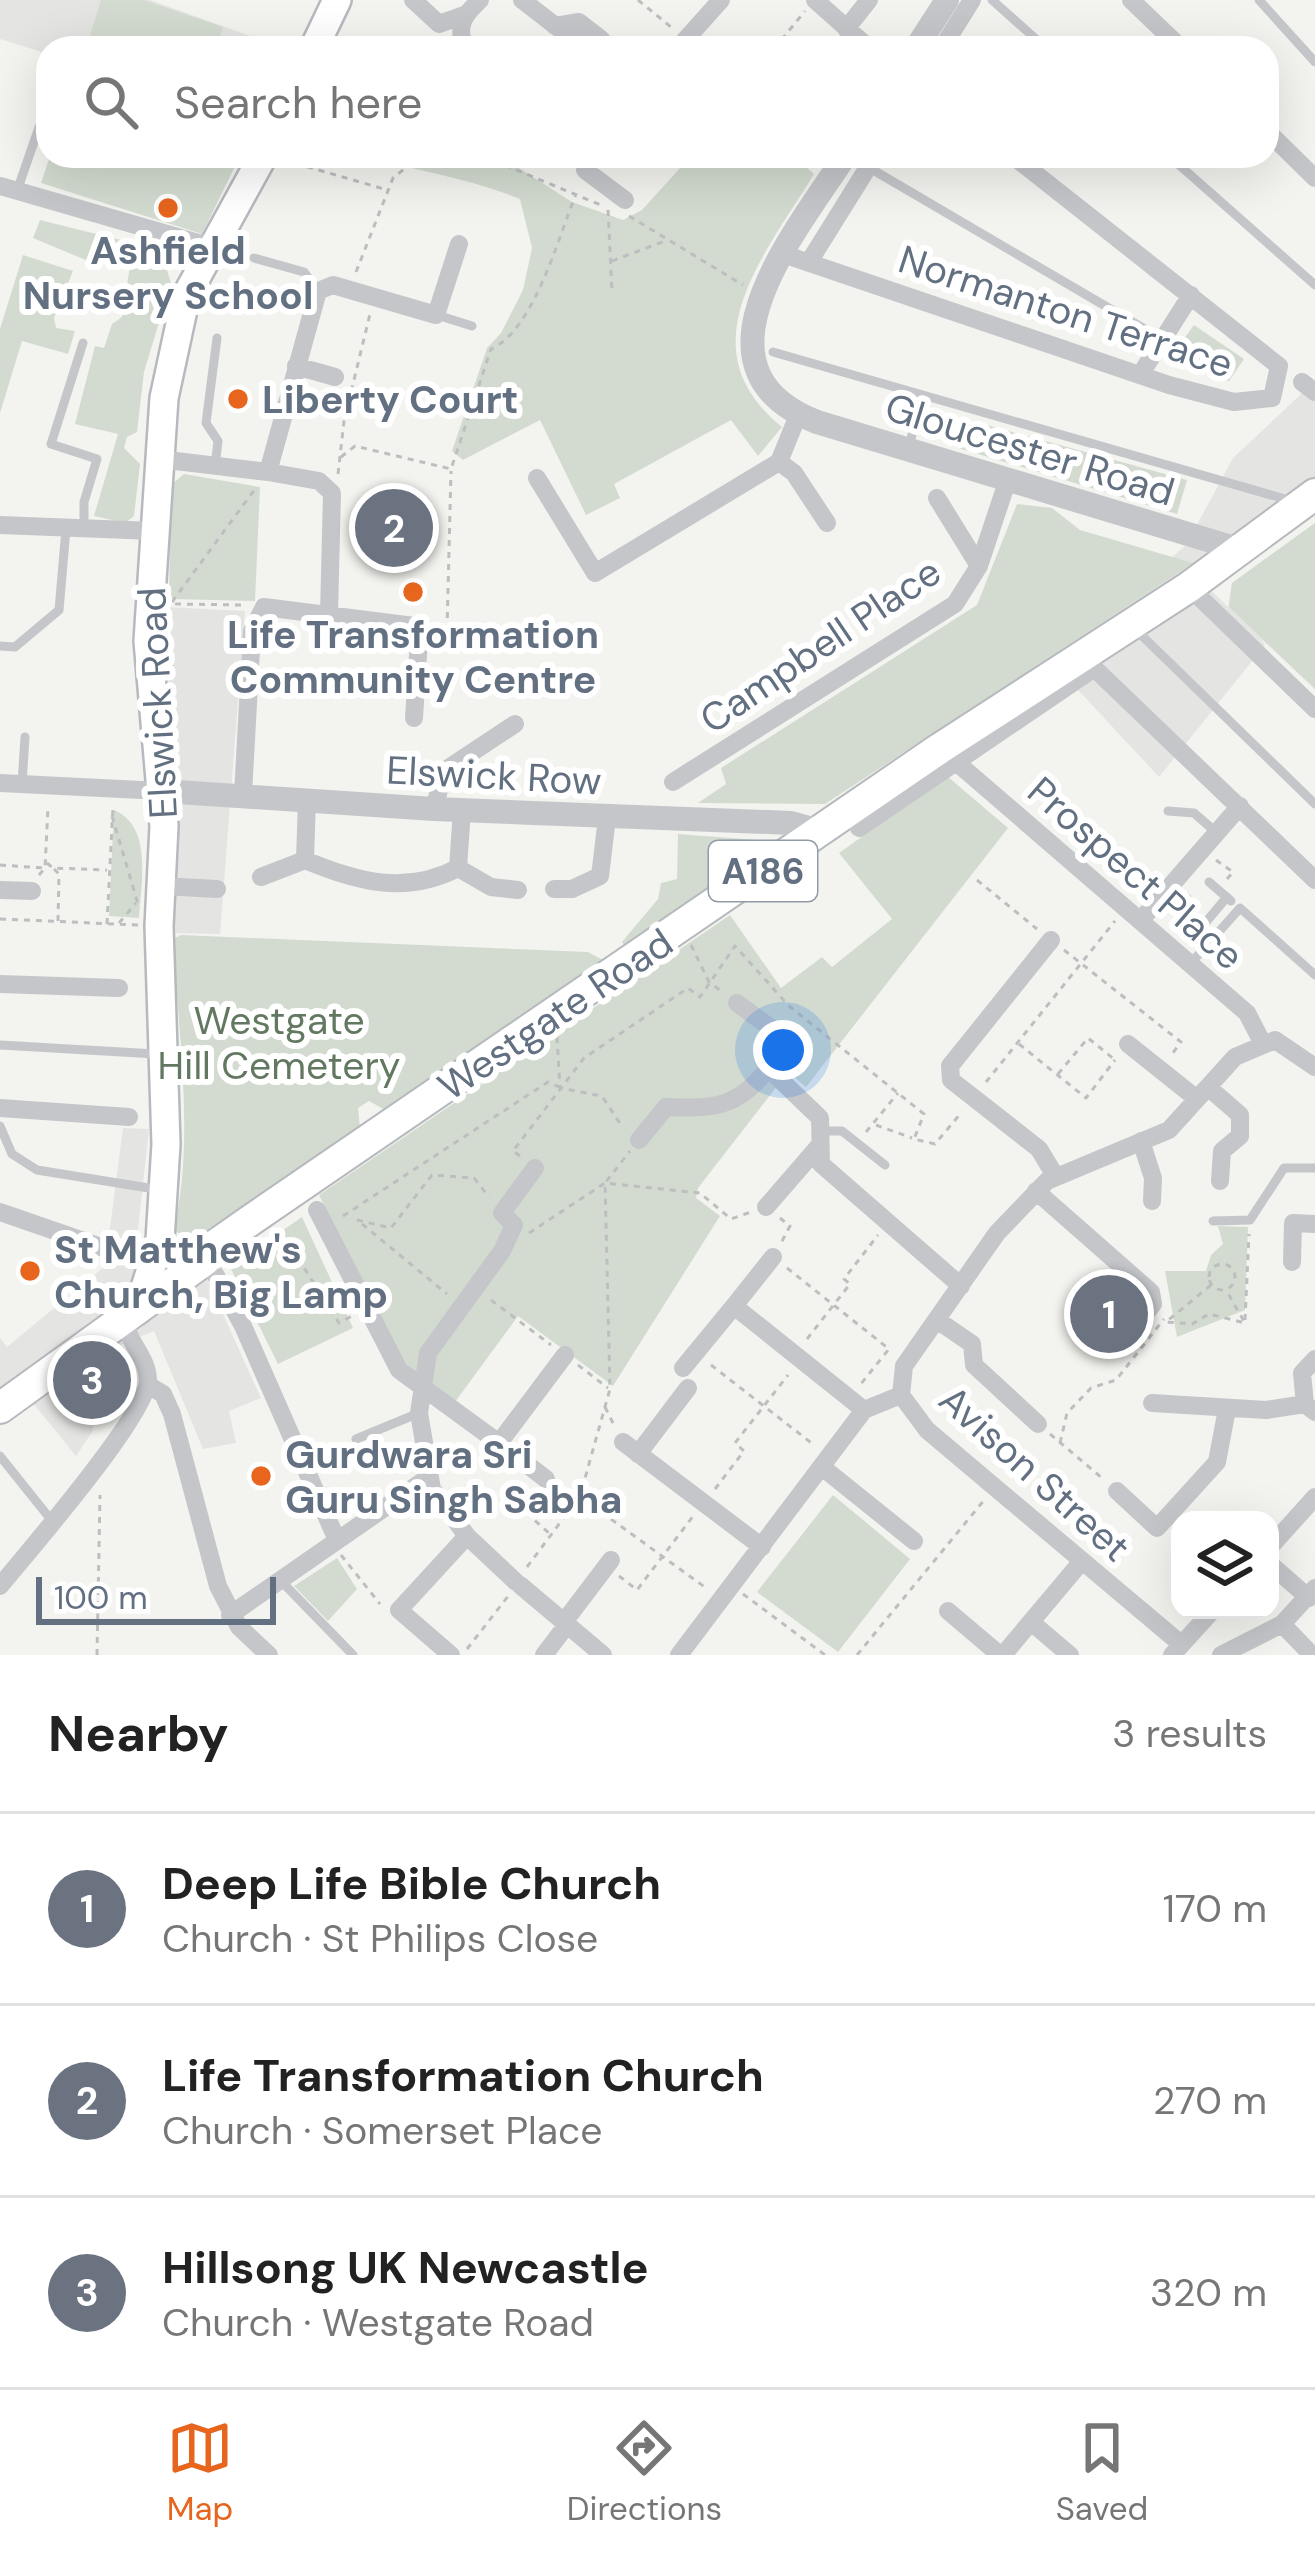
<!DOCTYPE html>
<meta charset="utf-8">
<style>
body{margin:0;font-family:"DM Sans",sans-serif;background:#f2f2f2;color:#222}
.controls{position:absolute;right:36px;bottom:36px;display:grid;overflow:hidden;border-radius:24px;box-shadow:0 12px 48px #0002}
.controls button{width:108px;height:108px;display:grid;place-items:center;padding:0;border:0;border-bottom:3px solid #e0e0e0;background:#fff;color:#222;font:60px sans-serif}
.scale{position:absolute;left:36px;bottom:30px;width:240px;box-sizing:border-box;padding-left:12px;border:6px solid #627081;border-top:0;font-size:33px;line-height:42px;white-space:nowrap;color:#627081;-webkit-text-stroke:9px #fff;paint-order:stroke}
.you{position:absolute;left:783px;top:1050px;width:42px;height:42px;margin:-30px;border:9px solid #fff;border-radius:50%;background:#1a73e8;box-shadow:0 0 0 18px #1a73e833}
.badge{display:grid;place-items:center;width:78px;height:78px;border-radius:50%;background:#e7651d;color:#fff;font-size:39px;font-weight:700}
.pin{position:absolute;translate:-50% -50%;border:6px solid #fff;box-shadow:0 3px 12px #0006}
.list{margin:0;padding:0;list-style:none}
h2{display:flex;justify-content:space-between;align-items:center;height:156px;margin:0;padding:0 48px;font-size:51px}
h2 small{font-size:39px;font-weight:400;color:#767676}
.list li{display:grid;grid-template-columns:78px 1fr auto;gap:36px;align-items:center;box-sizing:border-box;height:192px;padding:0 48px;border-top:3px solid #e0e0e0}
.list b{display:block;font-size:45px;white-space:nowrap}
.list p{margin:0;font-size:39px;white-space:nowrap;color:#767676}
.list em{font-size:39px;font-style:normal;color:#767676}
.icon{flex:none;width:66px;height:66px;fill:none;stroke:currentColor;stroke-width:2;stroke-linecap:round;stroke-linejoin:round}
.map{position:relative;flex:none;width:1315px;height:1655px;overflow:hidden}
.search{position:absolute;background:#fff;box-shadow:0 12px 48px #0002;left:36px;right:36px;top:36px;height:132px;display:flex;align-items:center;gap:30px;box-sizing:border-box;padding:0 42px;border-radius:36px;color:#767676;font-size:45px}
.sheet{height:732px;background:#fff}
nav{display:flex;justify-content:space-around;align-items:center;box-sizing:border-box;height:168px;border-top:3px solid #e0e0e0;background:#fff;font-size:33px;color:#767676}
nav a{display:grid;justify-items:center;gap:6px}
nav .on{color:#e7651d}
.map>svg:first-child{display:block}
.built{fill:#e4e5e3}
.green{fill:#d3dbd0}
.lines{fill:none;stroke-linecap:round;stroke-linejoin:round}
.secondary-casing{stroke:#b6b9be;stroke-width:32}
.primary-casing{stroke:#b6b9bd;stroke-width:34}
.path{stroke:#bdbec0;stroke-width:3;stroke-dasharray:6 6;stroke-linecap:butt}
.service{stroke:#c4c6ca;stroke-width:9}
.minor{stroke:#c4c6ca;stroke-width:18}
.tertiary{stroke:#c4c6ca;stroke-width:24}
.secondary{stroke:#fff;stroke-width:27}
.primary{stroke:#fff;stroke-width:30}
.poi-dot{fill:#e7651d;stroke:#fff;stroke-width:4.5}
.labels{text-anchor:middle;stroke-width:12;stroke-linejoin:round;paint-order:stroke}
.shield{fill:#fff;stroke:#919ba7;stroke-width:3}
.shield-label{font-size:36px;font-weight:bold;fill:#627081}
.poi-label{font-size:39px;font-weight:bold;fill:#627081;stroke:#fff;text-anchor:start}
.street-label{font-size:39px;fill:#627081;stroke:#fff}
.park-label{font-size:39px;fill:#637861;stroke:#fff}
</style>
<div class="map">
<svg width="1315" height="1655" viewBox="0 0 1315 1655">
<rect width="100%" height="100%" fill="#f3f4ef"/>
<path class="built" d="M 0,0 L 150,0 L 284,48 L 48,48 L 48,54 L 0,39 Z
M 1315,381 L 1315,501 L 1211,590 L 1228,607 L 1232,583 L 1315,523 L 1315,689 L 1260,638 L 1265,645 L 1159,777 L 1052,662 L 1186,545 L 1233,458 Z
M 165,607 L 245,611 L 220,934 L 171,933 Z
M 123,1128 L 149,1129 L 135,1257 L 202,1268 L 261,1398 L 229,1411 L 236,1443 L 203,1449 L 154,1331 L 113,1348 L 92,1432 L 76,1456 L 32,1402 L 0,1426 L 0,1338 L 7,1347 L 105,1266 Z"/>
<path class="green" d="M 101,0 L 144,0 L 223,27 L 217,44 L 200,38 L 196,48 L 86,48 Z
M 50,156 L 240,156 L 202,234 L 41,183 Z
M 364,156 L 500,156 L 572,202 L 623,220 L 642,210 L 691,156 L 794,156 L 814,174 C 766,254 683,347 782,427 L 758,456 L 731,420 L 614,484 L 620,498 L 586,515 L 540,420 L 463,460 L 452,451 L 487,348 L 501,333 L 523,290 L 532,248 L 520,199 C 468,178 417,171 364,156 Z
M 40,220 L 161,250 L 171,283 L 144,372 L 137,432 L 127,437 L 124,448 L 140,464 L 134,516 L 125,523 L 94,516 L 118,434 L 75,424 L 95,346 L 104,348 L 112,324 L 122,317 L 130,266 L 97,256 L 93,263 L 33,238 Z
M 23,255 L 73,271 L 54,318 L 56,328 L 75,331 L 68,354 L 22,341 L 0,413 L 0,329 Z
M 1194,325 L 1244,359 L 1229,381 L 1167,362 Z
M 961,418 L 1187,480 L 1177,514 L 952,446 Z
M 184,474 L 260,487 L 255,601 L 169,599 L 171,485 Z
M 1017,504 L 1052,508 L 1080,530 L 1193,563 L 825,804 L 698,803 L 726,784 L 721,768 L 977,605 Z
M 1315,523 L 1315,689 L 1229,607 L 1232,583 Z
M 947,776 L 1008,828 L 806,1087 L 788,1072 L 698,1188 L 696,1198 L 720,1216 L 613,1386 L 518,1316 L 455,1402 L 401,1360 L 319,1195 L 730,915 L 781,988 L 822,957 L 832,967 L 892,919 L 839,853 Z
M 114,810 C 153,826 141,884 139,918 L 109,916 Z
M 678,834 L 757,840 L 765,844 L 765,852 L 626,948 L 622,942 L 658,899 L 661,883 L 677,879 Z
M 181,935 L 588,952 L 603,960 L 385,1110 L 369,1101 L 358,1108 L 360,1128 L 190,1241 L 174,1230 C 195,1138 178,1032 173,939 Z
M 302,1217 L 353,1328 L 278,1364 L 230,1267 Z
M 1218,1226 L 1248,1227 L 1245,1310 L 1177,1337 L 1165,1271 L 1206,1271 L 1211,1255 L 1223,1244 Z
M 833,1495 L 910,1559 L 838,1652 L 757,1592 Z
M 337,1558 L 357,1589 L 328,1621 L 294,1586 Z"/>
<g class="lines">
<g class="secondary-casing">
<path id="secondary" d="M 314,48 L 337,0
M 138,1310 L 160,1240 L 166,1144 L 159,926 L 164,826 L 148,641 L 164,398 L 186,296 L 263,156"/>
</g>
<g class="primary-casing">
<path id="primary" d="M 0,1408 L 205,1260 L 211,1248 L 251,1220 L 939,749 L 1189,587 L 1315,494"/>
</g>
<path class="path" d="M 638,0 L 671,27
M 340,38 L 350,48
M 783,48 L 778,44 L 805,11
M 483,156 L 603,206
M 510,156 L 515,165
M 284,160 L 384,189
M 608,210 L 612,291
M 629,216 L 743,285
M 612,261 L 665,241
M 356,272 L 393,178 L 420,156
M 341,457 L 355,446 L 451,469 L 491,349 C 534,330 558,238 576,194
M 338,474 L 344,421 L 370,314
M 172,602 L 255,489
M 175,604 L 243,605
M 447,630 L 451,471
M 112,816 L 138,904
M 1216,860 L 1233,872 L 1227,879
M 47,863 L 53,868 L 107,870
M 0,865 L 44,868
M 54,869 L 59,874 L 58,921
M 39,875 L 45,868 L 48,807
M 977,880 L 1037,929
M 1186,893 L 1199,906
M 0,919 L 139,925
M 119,923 L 136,903
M 107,924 L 113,807
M 691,945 L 709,982 L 721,991
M 1064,950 L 1181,1042 L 1172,1054
M 557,1037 L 560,1088 L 602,1096 L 623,1128
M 1019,1044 L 1086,1098 L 1115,1060
M 1058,1074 L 1088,1038 L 1114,1059
M 986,1082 L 1115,921
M 876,1125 L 912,1138
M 866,1132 L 898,1093
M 520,1156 L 513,1151 L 584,1058 L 688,988 L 700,997 L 735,946 L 789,1006 L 924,1114 L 914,1139 L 935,1144 L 961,1113
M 343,1216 L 548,1082 L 559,1087
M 780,1218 L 790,1226 L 781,1243
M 357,1220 L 391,1228 L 432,1175 L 474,1178 L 489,1197
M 362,1224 L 447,1294
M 529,1233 L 605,1183 L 700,1193 L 731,1219 L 751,1212
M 265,1242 L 301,1263 L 339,1323 L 352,1316
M1209 1277a13 13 0 1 1 26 0a13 13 0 1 1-26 0Z
M 787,1268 L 889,1349 L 860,1385
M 1211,1285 L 1166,1322 L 1192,1324 L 1209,1314 L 1245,1323 L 1226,1290
M 491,1300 L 551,1345
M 1245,1320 L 1249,1234
M 807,1339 L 850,1284 L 844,1279 L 878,1235
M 578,1365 L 608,1388
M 711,1365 L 814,1445
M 605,1407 L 614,1425
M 1050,1434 L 1102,1478
M 1060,1443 L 1067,1413 L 1091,1388 L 1116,1380 L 1164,1319
M 715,1489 L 744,1451 L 735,1443 L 788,1375
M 535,1494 L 523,1510 L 550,1534
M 582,1498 L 706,1588
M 341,1555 L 380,1604
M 527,1567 L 580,1496 L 610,1389 L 605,1183 L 630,1151
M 619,1576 L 637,1590 L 694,1515
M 743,1594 L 825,1655
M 467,1649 L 509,1595
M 97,1655 L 100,1495
M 857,1655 L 985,1499"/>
<path class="service" d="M 992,0 L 1046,48
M 1259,0 L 1315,62
M 1169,156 L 1315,285
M 868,167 L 1160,338
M 17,191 L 45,110
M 254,258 L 304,272 L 318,291
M 437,315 L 472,326
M 83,343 L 51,444 L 97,459 L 84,502 L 84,530
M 773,352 L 1292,501
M 908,449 L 923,396
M 215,466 L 218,441 L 206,423 L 217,338
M 1134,628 L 1315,804
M 0,646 L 15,647 L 59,610 L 66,529
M 22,784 L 25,737
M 1168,811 L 1194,813 L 1217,833
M 1209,882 L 1231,901
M 1196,934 L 1227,897
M 1191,963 L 1240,908 L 1315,975
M 0,1045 L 156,1054
M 0,1126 L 12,1154 L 37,1170 L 161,1190
M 822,1131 L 842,1131 L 885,1165
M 1213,1221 L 1250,1220 L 1284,1168 L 1315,1168
M 356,1439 L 419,1413
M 0,1456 L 52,1521
M 282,1582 L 353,1655"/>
<path class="minor" d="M 413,0 L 439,24 L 464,15
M 522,0 L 584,48
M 815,0 L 869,48
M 1131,0 L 1181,48
M 555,26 L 579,22 L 601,39 L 593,48
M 846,29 L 869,0
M 465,48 C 456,26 463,16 480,0
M 678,48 L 721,0
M 942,48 L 972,0
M 1267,131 L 1315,178
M 596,156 L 585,170 L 625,200
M 0,186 L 212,247
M 783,254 L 1169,385 L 1234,402 L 1272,398 L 1279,366 L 1013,156
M 809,262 L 875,156
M 296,366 L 335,377
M 1140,375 L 1191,295
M 1302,382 L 1315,392
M 159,459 L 268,472 L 318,291 L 333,285 L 436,315 L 459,244
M 779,462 L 794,473 L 827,523
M 268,472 L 319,481 L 332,493 L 329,614
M 537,478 L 595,573 L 779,462 L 798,415
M 937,498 L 979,566
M 0,525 L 154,531
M 1189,587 L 1315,709
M 1093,667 L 1315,880
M 956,762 L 1247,1013 L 1262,1042
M 673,782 L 955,604 L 979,566 L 1008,479
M 0,783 L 162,791
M 243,794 L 252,631 L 264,607 L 414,626 L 419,639 L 414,718
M 434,809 L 444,771 L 515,724
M 859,828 L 1090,671 L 1089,662
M 305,860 C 357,882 406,895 458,868 L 462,810
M 458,868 L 491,887 L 518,890
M 261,877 L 305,860 L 307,798
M 161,886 L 217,889
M 554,889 L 572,889 L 600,876 L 607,818
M 0,890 L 32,891
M 1140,921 L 1240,806
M 1051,940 L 950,1066 L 951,1080 L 1039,1149 L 1054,1174
M 0,984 L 119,988
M 737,1003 L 775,1031 L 768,1068 L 820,1118 L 821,1164 L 961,1286
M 1128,1044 L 1197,1099
M 1208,1087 L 1240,1115 L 1240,1136 L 1222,1151 L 1220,1181
M 0,1108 L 129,1117
M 639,1140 L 666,1107 C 712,1109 739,1108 768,1068
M 1141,1141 L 1153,1178 L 1152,1201
M 1036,1191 L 1151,1292 L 1153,1304 L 1139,1321
M 766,1207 L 819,1146
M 317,1210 L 399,1370 L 499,1443 L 565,1355
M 0,1212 L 104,1248
M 1292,1262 L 1293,1223 L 1315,1224
M 215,1274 L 243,1326 L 336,1538
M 734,1306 L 773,1257
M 937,1320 L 972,1344 L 974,1365 L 1038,1424
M 1315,1359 L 1302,1373 L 1305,1404 L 1315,1412
M 683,1368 L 734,1306 L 864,1410
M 148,1385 L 163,1394 L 172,1414 L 218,1586 L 239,1627 L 269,1655
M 901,1395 L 904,1366 L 997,1233 L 1047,1181 L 1169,1130 L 1235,1057 L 1275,1040 L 1315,1067
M 901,1395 L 927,1430 L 1181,1644
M 1152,1403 L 1266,1410 L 1305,1404
M 623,1442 L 762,1547
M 499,1443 L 546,1479
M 638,1454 L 688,1388
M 822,1467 L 914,1541
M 1117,1491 L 1157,1528 L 1217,1462 L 1227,1409
M 1270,1547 L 1315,1497
M 1270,1564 L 1309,1598
M 516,1582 L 467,1536 L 432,1489 L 419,1413 L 428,1353 L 502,1251 L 514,1225 L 502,1213 L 535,1168
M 520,1585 L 603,1655
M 0,1586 C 27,1553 149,1413 148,1379 C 147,1355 125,1341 126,1318
M 948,1611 L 1000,1655
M 230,1615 L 426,1479
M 564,1622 L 611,1560
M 1031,1622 L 1070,1655
M 1282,1624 L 1312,1655
M 451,1655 L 399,1610 L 467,1536
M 544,1655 L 566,1626
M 679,1655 L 864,1410 L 901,1395
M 1003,1655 L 1082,1561
M 1172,1655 L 1213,1610
M 1221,1655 L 1282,1624 L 1315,1588"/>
<path class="tertiary" d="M 916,48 L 947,0
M 845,156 C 796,232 680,369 817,422 L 1241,550
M 162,791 L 434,809 L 791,823 L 820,831"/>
<use href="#secondary" class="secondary"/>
<use href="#primary" class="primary"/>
</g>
<g class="poi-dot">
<circle cx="168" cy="208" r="12"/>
<circle cx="238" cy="399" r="12"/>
<circle cx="413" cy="592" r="12"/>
<circle cx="30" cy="1271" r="12"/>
<circle cx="261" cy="1476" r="12"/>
</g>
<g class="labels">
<rect class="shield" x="709" y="841" width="108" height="60" rx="9"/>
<g class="shield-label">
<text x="763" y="884">A186</text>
</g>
<g class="poi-label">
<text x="168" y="264" text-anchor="middle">Ashfield<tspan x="168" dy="45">Nursery School</tspan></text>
<text x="262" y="413">Liberty Court</text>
<text x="413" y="648" text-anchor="middle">Life Transformation<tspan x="413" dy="45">Community Centre</tspan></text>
<text x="54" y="1263">St Matthew's<tspan x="54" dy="45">Church, Big Lamp</tspan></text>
<text x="285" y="1468">Gurdwara Sri<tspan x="285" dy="45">Guru Singh Sabha</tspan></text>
</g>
<g class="street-label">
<text transform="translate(1066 311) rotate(18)" y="14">Normanton Terrace</text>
<text transform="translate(1030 449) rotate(17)" y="14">Gloucester Road</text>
<text transform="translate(820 645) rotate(-34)" y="14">Campbell Place</text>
<text transform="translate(157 703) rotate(-93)" y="14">Elswick Road</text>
<text transform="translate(494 775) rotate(3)" y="14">Elswick Row</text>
<text transform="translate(1136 873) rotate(41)" y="14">Prospect Place</text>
<text transform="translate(555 1014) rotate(-34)" y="14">Westgate Road</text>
<text transform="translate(1035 1473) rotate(42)" y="14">Avison Street</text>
</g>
<g class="park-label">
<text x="279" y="1034">Westgate<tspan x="279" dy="45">Hill Cemetery</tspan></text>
</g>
</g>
</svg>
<div class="controls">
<button><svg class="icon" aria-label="layers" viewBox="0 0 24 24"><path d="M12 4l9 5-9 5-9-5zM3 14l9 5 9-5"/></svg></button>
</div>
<div class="scale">100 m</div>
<div class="you"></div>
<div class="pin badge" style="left:1109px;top:1314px;background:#6b7280">1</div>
<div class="pin badge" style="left:394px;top:528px;background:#6b7280">2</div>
<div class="pin badge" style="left:92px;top:1380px;background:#6b7280">3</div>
<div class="search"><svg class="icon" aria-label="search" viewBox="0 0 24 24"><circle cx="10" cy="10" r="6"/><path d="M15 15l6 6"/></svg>Search here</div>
</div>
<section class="sheet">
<h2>Nearby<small>3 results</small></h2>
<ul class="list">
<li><span class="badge" style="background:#6b7280">1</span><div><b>Deep Life Bible Church</b><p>Church · St Philips Close</p></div><em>170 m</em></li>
<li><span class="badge" style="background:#6b7280">2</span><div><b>Life Transformation Church</b><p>Church · Somerset Place</p></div><em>270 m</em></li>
<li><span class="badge" style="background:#6b7280">3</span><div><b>Hillsong UK Newcastle</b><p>Church · Westgate Road</p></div><em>320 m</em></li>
</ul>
</section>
<nav>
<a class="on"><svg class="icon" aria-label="map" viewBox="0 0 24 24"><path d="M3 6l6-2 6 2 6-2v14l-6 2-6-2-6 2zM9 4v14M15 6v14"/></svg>Map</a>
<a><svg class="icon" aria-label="directions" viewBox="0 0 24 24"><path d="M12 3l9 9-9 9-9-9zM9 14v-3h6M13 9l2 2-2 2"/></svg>Directions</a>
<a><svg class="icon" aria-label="saved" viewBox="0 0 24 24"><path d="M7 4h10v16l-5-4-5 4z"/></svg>Saved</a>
</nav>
